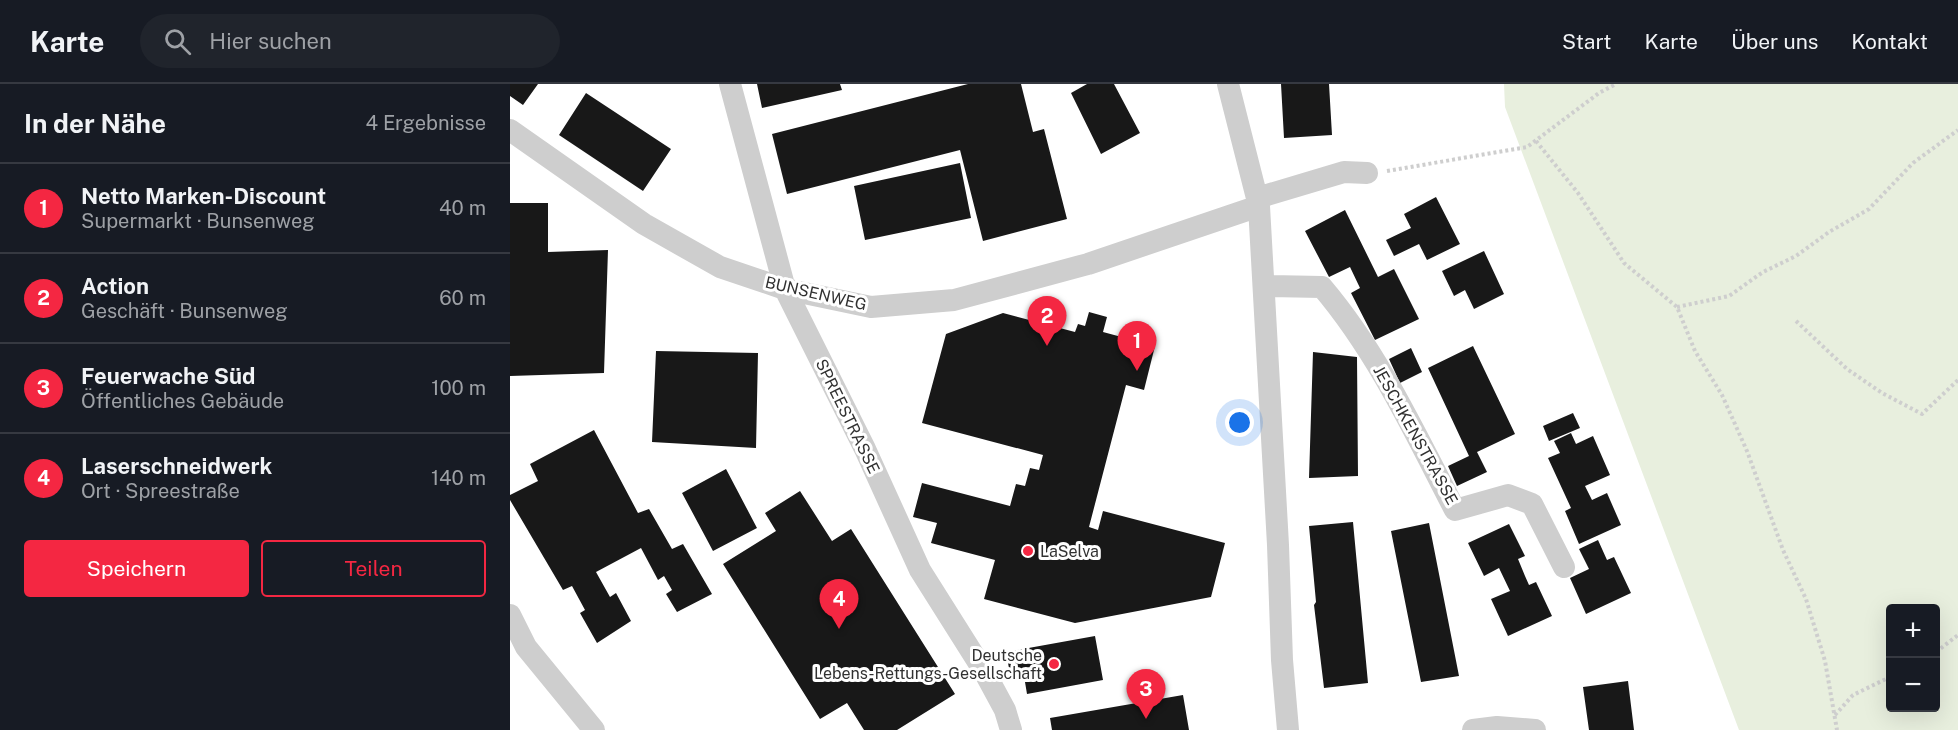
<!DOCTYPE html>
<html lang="de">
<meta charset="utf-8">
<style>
body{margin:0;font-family:"Public Sans",sans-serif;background:#20242c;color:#f1f3f6}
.controls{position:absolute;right:18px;bottom:18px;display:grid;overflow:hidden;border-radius:6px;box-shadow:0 6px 24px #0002}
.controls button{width:54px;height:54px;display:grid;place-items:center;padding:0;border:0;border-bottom:2px solid #363941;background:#171b24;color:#f1f3f6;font:30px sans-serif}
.you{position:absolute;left:730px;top:339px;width:21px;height:21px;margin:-15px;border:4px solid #fff;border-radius:50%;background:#1a73e8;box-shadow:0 0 0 9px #1a73e833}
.badge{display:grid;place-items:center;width:39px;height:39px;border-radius:50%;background:#f42742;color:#fff;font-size:20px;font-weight:700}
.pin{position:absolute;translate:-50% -50px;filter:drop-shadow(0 2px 3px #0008)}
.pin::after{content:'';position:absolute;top:32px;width:21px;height:18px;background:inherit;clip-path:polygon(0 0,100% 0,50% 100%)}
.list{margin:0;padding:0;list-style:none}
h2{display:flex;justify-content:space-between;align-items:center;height:78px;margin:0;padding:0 24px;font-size:26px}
h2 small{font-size:20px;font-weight:400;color:#9ea1a6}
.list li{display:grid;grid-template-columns:39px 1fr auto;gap:18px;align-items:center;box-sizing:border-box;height:90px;padding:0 24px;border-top:2px solid #363941}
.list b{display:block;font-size:22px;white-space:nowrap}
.list p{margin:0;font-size:20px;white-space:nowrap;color:#9ea1a6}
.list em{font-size:20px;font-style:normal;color:#9ea1a6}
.actions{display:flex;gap:12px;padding:18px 24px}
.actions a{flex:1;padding:14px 0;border:2px solid #f42742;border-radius:6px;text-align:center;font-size:21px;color:#f42742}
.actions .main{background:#f42742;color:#fff}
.icon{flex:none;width:33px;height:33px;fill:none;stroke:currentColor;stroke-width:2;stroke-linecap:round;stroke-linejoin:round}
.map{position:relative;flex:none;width:1448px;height:646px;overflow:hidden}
header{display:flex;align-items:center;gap:36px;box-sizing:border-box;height:84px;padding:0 30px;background:#171b24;border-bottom:2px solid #363941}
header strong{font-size:28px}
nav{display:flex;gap:33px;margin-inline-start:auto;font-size:21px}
.search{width:420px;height:54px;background:#20242c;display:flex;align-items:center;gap:15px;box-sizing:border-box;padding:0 21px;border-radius:33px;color:#9ea1a6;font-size:22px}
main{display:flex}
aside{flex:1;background:#171b24}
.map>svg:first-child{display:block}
.green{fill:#e8efde;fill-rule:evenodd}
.building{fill:#181818}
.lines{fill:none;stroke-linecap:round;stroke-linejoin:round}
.path{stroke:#cecece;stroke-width:4;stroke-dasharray:3 3;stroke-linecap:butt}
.minor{stroke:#cecece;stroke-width:22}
.poi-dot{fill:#f42742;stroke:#fff;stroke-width:2}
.labels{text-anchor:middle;stroke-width:6;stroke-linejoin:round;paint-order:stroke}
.street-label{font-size:16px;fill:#313131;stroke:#fff}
.poi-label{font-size:16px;fill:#313131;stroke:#fff;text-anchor:start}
</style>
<header>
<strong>Karte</strong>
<div class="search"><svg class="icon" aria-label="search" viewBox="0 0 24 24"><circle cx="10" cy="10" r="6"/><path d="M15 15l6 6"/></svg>Hier suchen</div>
<nav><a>Start</a><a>Karte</a><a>Über uns</a><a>Kontakt</a></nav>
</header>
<main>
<aside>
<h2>In der Nähe<small>4 Ergebnisse</small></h2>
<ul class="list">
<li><span class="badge">1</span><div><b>Netto Marken-Discount</b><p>Supermarkt · Bunsenweg</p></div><em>40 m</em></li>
<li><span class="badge">2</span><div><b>Action</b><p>Geschäft · Bunsenweg</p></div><em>60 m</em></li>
<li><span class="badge">3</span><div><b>Feuerwache Süd</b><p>Öffentliches Gebäude</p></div><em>100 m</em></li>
<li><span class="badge">4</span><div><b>Laserschneidwerk</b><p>Ort · Spreestraße</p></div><em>140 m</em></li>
</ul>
<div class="actions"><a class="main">Speichern</a><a>Teilen</a></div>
</aside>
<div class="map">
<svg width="1448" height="646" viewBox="0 0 1448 646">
<rect width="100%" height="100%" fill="#fff"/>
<path class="green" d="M 994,0 L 1448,0 L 1448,646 L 1229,646 L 995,23 ZM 1380,524 L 1426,524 L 1426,624 L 1380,624 Z"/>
<path class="building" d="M 0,0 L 28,0 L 13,21 L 0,12 Z
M 247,0 L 330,0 L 332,6 L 252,24 Z
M 458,0 L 511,0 L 523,48 L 534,45 L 557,135 L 473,157 L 450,66 L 277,110 L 262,50 Z
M 577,0 L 604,0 L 630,49 L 591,70 L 561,9 Z
M 771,0 L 819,0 L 822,51 L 774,54 Z
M 76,9 L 161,65 L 133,107 L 49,51 Z
M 450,79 L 461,134 L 355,156 L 344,102 Z
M 926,113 L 950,160 L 917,176 L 909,160 L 884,172 L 876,156 L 901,144 L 894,130 Z
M 0,119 L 38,119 L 38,168 L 98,166 L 94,289 L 0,292 Z
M 835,126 L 868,193 L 884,185 L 909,235 L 865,256 L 841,209 L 850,204 L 840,183 L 819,193 L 795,147 Z
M 974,167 L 994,210 L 964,225 L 955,206 L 944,212 L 932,187 Z
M 579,228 L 597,233 L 593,248 L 645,262 L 634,306 L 616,301 L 579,443 L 588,446 L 593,427 L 715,459 L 701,513 L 565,539 L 474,515 L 485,476 L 421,459 L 427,439 L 403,433 L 412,399 L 500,422 L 506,400 L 515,402 L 520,384 L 529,386 L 533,371 L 412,339 L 436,250 L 493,229 L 565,248 L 568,240 L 575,242 Z
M 963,262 L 1005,350 L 967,368 L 977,388 L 947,402 L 938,382 L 959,372 L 918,284 Z
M 901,264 L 912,288 L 890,299 L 879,275 Z
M 146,267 L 248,269 L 246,364 L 142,358 Z
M 803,268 L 847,273 L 848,392 L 799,394 Z
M 1063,329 L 1070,344 L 1039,357 L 1033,342 Z
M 84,346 L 128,429 L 139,425 L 162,465 L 173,460 L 202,510 L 167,528 L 156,510 L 162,506 L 154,492 L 148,496 L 131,464 L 86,488 L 100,513 L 106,509 L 121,537 L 87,559 L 70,529 L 75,526 L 62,502 L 53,506 L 0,416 L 0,411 L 28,397 L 20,380 Z
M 1061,349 L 1066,360 L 1083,352 L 1100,391 L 1075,402 L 1082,416 L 1097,409 L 1111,441 L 1069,460 L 1055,427 L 1061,424 L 1038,374 L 1050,369 L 1044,357 Z
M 216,385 L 247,444 L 203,467 L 172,409 Z
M 290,407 L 322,457 L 341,445 L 445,610 L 387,646 L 354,646 L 337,619 L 310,635 L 213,480 L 266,447 L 255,429 Z
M 843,438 L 858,599 L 814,604 L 804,521 L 806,518 L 799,442 Z
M 919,439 L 949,592 L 911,598 L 881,447 Z
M 999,440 L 1015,472 L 1008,475 L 1015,492 L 1019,501 L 1026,498 L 1042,532 L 998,552 L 981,515 L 1000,507 L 989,484 L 974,492 L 958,459 Z
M 1088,456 L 1097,476 L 1104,473 L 1121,509 L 1076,530 L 1060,494 L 1079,485 L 1069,465 Z
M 585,552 L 593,596 L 517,610 L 514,592 L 501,595 L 496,568 Z
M 1118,597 L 1124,646 L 1079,646 L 1073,603 Z
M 673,611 L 679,646 L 542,646 L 540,634 Z"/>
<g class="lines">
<path class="path" d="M 1026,57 L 1068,109 L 1114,179 L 1167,223 L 1185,267 L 1212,311 L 1237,367 L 1273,466 L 1296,515 L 1315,577 L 1327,646
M 877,87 L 1017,63 L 1089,9 L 1106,0
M 1167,223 L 1219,212 L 1253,188 L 1286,172 L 1319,148 L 1359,125 L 1403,79 L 1448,46
M 1286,237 L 1337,285 L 1372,309 L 1412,330 L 1448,296
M 1426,568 L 1448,551
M 1325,631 L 1343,611 L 1380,593"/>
<path class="minor" d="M 220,0 L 275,205 L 355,365 L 410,486 L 475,589 L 495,626 L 501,646
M 718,0 L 749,122 L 768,461 L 772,576 L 778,646
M 0,46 L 134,140 L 210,183 L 275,205 L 361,223 L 444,216 L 578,180 L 749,122
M 747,114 L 834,88 L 857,89
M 754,202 L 812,203 C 868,269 905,349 945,426 L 998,411 L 1022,420 L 1054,483
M 0,531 L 16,563 L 84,646
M 963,646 L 987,643 L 1025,646"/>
</g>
<g class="poi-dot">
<circle cx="518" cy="467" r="6"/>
<circle cx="544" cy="580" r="6"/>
</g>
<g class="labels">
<g class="street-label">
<text transform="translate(306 209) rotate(13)" y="6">BUNSENWEG</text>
<text transform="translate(338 332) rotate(64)" y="6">SPREESTRASSE</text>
<text transform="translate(906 351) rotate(61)" y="6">JESCHKENSTRASSE</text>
</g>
<g class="poi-label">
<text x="530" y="473">LaSelva</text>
<text x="532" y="577" text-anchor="end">Deutsche<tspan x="532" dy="18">Lebens-Rettungs-Gesellschaft</tspan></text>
</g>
</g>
</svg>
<div class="controls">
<button>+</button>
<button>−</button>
</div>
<div class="you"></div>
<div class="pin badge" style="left:627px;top:287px">1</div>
<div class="pin badge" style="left:537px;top:262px">2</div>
<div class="pin badge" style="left:636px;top:635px">3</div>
<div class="pin badge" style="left:329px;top:545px">4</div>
</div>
</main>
